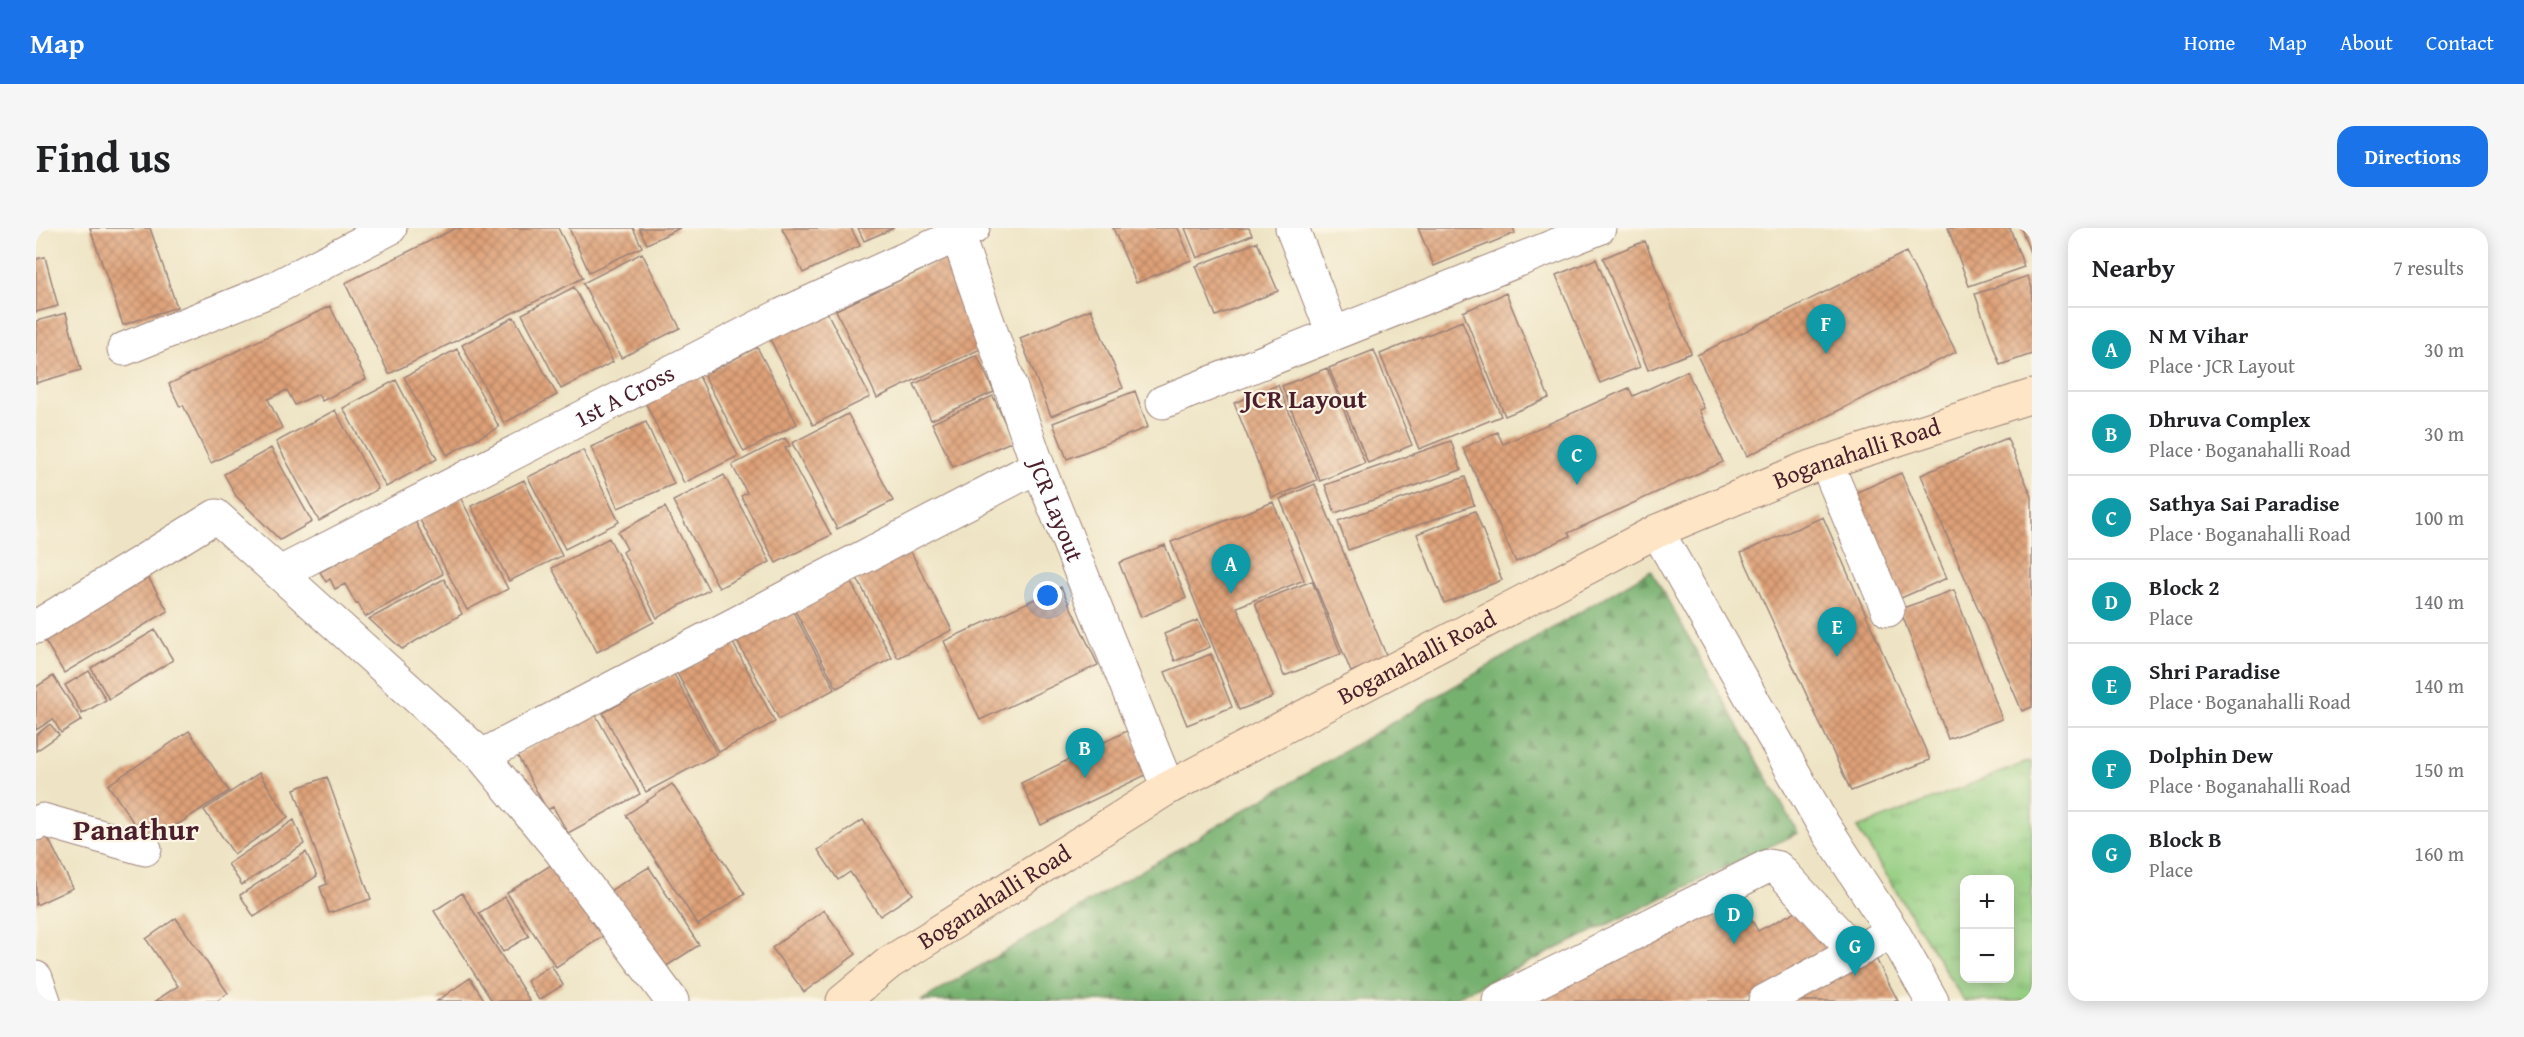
<!DOCTYPE html>
<meta charset="utf-8">
<style>
body{margin:0;font-family:"Gentium Book Plus",serif;background:#f6f6f6;color:#202124}
.controls{position:absolute;right:18px;bottom:18px;display:grid;overflow:hidden;border-radius:12px;box-shadow:0 3px 15px #0003}
.controls button{width:54px;height:54px;display:grid;place-items:center;padding:0;border:0;border-bottom:2px solid #e0e0e0;background:#fff;color:#202124;font:30px sans-serif}
.you{position:absolute;left:1012px;top:368px;width:21px;height:21px;margin:-15px;border:4px solid #fff;border-radius:50%;background:#1a73e8;box-shadow:0 0 0 9px #1a73e833}
.badge{display:grid;place-items:center;width:39px;height:39px;border-radius:50%;background:#1a73e8;color:#fff;font-size:20px;font-weight:700}
.pin{position:absolute;translate:-50% -50px;filter:drop-shadow(0 2px 3px #0008)}
.pin::after{content:'';position:absolute;top:32px;width:21px;height:18px;background:inherit;clip-path:polygon(0 0,100% 0,50% 100%)}
.list{margin:0;padding:0;list-style:none}
h2{display:flex;justify-content:space-between;align-items:center;height:78px;margin:0;padding:0 24px;font-size:26px}
h2 small{font-size:20px;font-weight:400;color:#757577}
.list li{display:grid;grid-template-columns:39px 1fr auto;gap:18px;align-items:center;box-sizing:border-box;height:84px;padding:0 24px;border-top:2px solid #e0e0e0}
.list b{display:block;font-size:22px;white-space:nowrap}
.list p{margin:0;font-size:20px;white-space:nowrap;color:#757577}
.list em{font-size:20px;font-style:normal;color:#757577}
.map{position:relative;flex:none;width:1996px;height:773px;overflow:hidden;border-radius:18px}
header{display:flex;align-items:center;gap:36px;box-sizing:border-box;height:84px;padding:0 30px;background:#1a73e8;color:#fff}
header strong{font-size:28px}
nav{display:flex;gap:33px;margin-inline-start:auto;font-size:21px}
.intro{display:flex;align-items:center;justify-content:space-between;box-sizing:border-box;height:144px;padding:0 36px}
h1{margin:0;font-size:42px}
.button{padding:15px 27px;border-radius:18px;background:#1a73e8;color:#fff;font-size:21px;font-weight:700}
main{display:flex;gap:36px;padding:0 36px}
aside{flex:1;background:#fff;border-radius:18px;box-shadow:0 3px 15px #0003}
.map>svg:first-child{display:block}
.grass{fill:url(#grass-tufts);stroke:#6f7656;stroke-width:1.5;fill-rule:evenodd}
.forest{fill:url(#forest-firs);stroke:#60684e;stroke-width:1.5}
.building{fill:url(#building-cross-hatch)}
.lines{fill:none;stroke-linecap:round;stroke-linejoin:round}
.street-casing{stroke:#9c8278;stroke-width:35}
.secondary-casing{stroke:#9c8278;stroke-width:35}
.street{stroke:#fff;stroke-width:33}
.secondary{stroke:#fde5c5;stroke-width:33}
.labels{text-anchor:middle;stroke-width:4.5;stroke-linejoin:round;paint-order:stroke}
.street-label{font-size:24px;fill:#4a1f2b;stroke:#fcf5e5}
.neighbourhood-label{font-size:26px;font-weight:bold;fill:#4a1f2b;stroke:#fcf5e5}
.district-label{font-size:30px;font-weight:bold;fill:#4a1f2b;stroke:#fcf5e5}
</style>
<header>
<strong>Map</strong>
<nav><a>Home</a><a>Map</a><a>About</a><a>Contact</a></nav>
</header>
<div class="intro"><h1>Find us</h1><a class="button">Directions</a></div>
<main>
<div class="map">
<svg width="1996" height="773" viewBox="0 0 1996 773">
<defs>
<pattern id="grass-tufts" width="24" height="20" patternUnits="userSpaceOnUse" patternTransform="scale(1.5)"><rect width="24" height="20" fill="#94ce82"/><path d="M3 7l-1-3M5 7V3M7 7l1-3M15 17l-1-3M17 17v-4M19 17l1-3" fill="none" stroke="#81b070"/></pattern>
<pattern id="forest-firs" width="22" height="20" patternUnits="userSpaceOnUse" patternTransform="scale(1.5)"><rect width="22" height="20" fill="#77b170"/><path d="M5 1l3.5 6h-7zM16 11l3.5 6h-7z" fill="#648f5c"/></pattern>
<pattern id="building-cross-hatch" width="8" height="8" patternUnits="userSpaceOnUse" patternTransform="scale(1.5)"><rect width="8" height="8" fill="#dea178"/><path d="M0 0l8 8M0 8l8-8" fill="none" stroke="#b68363"/></pattern>
</defs>
<rect width="100%" height="100%" fill="#fcf5e5"/>
<filter id="ink" filterUnits="userSpaceOnUse"><feTurbulence type="fractalNoise" baseFrequency=".0167" numOctaves="2"/><feDisplacementMap in="SourceGraphic" scale="12" xChannelSelector="R" yChannelSelector="G"/><feConvolveMatrix kernelMatrix="1 2 1 2 8 2 1 2 1" color-interpolation-filters="sRGB"/></filter>
<filter id="wash" filterUnits="userSpaceOnUse"><feTurbulence type="fractalNoise" baseFrequency=".008" numOctaves="4" result="noise"/><feDisplacementMap in="SourceGraphic" scale="24" xChannelSelector="R" yChannelSelector="G"/><feGaussianBlur stdDeviation="1.35" result="paint"/><feColorMatrix in="noise" values="0 0 0 0 0 0 0 0 0 0 0 0 0 0 0 0 0 1.4 0 .05"/><feComposite in="paint" operator="in"/></filter>
<g filter="url(#wash)">
<rect width="100%" height="100%" fill="#eee4c5"/>
<path class="grass" d="M 1994,533 L 1996,539 L 1996,773 L 1928,773 L 1821,600 ZM 1928,652 L 1974,652 L 1974,750 L 1928,750 Z"/>
<path class="forest" d="M 1615,342 L 1762,605 L 1412,773 L 885,773 Z"/>
<g id="blocks">
<path class="building" d="M 54,0 L 114,0 L 141,79 L 87,97 Z
M 420,0 L 522,0 L 547,50 L 353,146 L 309,55 Z
M 533,0 L 597,0 L 606,19 L 553,44 Z
M 603,0 L 644,0 L 611,16 Z
M 746,0 L 815,0 L 824,18 L 767,45 Z
M 822,0 L 858,0 L 828,13 Z
M 1077,0 L 1142,0 L 1155,32 L 1100,55 Z
M 1149,0 L 1213,0 L 1216,7 L 1161,30 Z
M 1382,0 L 1477,0 L 1479,5 L 1398,38 Z
M 1912,0 L 1974,0 L 1988,39 L 1933,58 Z
M 1985,0 L 1996,0 L 1996,30 Z
M 1609,13 L 1655,125 L 1612,142 L 1567,30 Z
M 1221,14 L 1242,63 L 1180,88 L 1160,38 Z
M 1870,24 L 1920,124 L 1711,228 L 1661,127 Z
M 606,25 L 644,100 L 585,130 L 547,55 Z
M 9,29 L 22,78 L 0,84 L 0,31 Z
M 913,29 L 955,116 L 841,170 L 800,82 Z
M 1560,31 L 1604,139 L 1564,155 L 1520,47 Z
M 1992,48 L 1996,60 L 1996,126 L 1964,137 L 1939,66 Z
M 538,59 L 577,134 L 525,161 L 486,86 Z
M 1470,65 L 1513,170 L 1469,188 L 1427,84 Z
M 294,78 L 330,151 L 286,173 L 282,166 L 259,177 L 251,162 L 232,171 L 246,200 L 175,235 L 147,177 L 144,179 L 133,156 Z
M 1055,81 L 1087,160 L 1015,188 L 984,110 Z
M 790,82 L 834,169 L 777,197 L 734,111 Z
M 30,85 L 45,142 L 0,155 L 0,93 Z
M 478,89 L 521,167 L 468,195 L 426,117 Z
M 1426,93 L 1465,188 L 1383,221 L 1344,126 Z
M 721,119 L 761,196 L 708,224 L 668,147 Z
M 421,121 L 463,199 L 411,227 L 368,149 Z
M 1338,122 L 1376,217 L 1332,235 L 1293,140 Z
M 941,127 L 958,164 L 895,192 L 878,156 Z
M 1291,140 L 1329,235 L 1284,253 L 1246,158 Z
M 1651,143 L 1668,180 L 1663,182 L 1687,234 L 1532,305 L 1534,308 L 1480,334 L 1427,220 L 1461,204 L 1467,216 L 1593,160 L 1597,168 Z
M 662,146 L 702,228 L 648,255 L 608,172 Z
M 360,152 L 401,231 L 350,259 L 307,180 Z
M 1242,157 L 1281,252 L 1236,270 L 1198,175 Z
M 1099,163 L 1112,199 L 1031,231 L 1017,195 Z
M 957,168 L 977,213 L 917,239 L 896,195 Z
M 299,182 L 342,261 L 283,293 L 240,214 Z
M 812,186 L 857,273 L 801,301 L 756,215 Z
M 610,194 L 638,256 L 582,280 L 555,219 Z
M 749,210 L 754,218 L 749,220 L 795,307 L 740,335 L 705,268 L 711,265 L 696,237 Z
M 1971,210 L 1996,269 L 1996,479 L 1986,483 L 1885,247 Z
M 1415,213 L 1425,242 L 1299,285 L 1289,257 Z
M 235,220 L 276,294 L 244,312 L 200,268 L 188,246 Z
M 547,222 L 583,294 L 529,321 L 492,249 Z
M 1865,245 L 1911,350 L 1865,370 L 1819,265 Z
M 688,247 L 734,334 L 683,360 L 637,273 Z
M 1429,249 L 1438,277 L 1312,322 L 1302,293 Z
M 488,252 L 526,328 L 473,353 L 435,278 Z
M 1279,256 L 1351,429 L 1315,444 L 1244,271 Z
M 424,269 L 472,361 L 431,382 L 383,290 Z
M 1237,274 L 1268,352 L 1201,379 L 1237,469 L 1203,482 L 1135,314 Z
M 629,279 L 673,362 L 621,390 L 587,324 L 591,321 L 582,304 Z
M 1439,283 L 1466,352 L 1408,375 L 1381,306 Z
M 1787,289 L 1894,532 L 1815,563 L 1705,325 Z
M 379,293 L 407,346 L 329,389 L 322,375 L 320,376 L 309,356 L 299,361 L 294,351 L 290,354 L 284,344 Z
M 573,310 L 618,394 L 561,424 L 516,340 Z
M 1129,317 L 1150,370 L 1105,389 L 1083,335 Z
M 874,322 L 916,402 L 862,430 L 821,350 Z
M 109,344 L 132,383 L 28,445 L 5,406 Z
M 408,351 L 426,386 L 366,421 L 333,391 Z
M 813,351 L 856,430 L 801,460 L 758,381 Z
M 1276,353 L 1305,426 L 1248,448 L 1219,375 Z
M 1025,359 L 1062,437 L 944,492 L 908,413 Z
M 1918,362 L 1966,491 L 1912,511 L 1864,381 Z
M 756,382 L 799,461 L 743,491 L 700,411 Z
M 1162,392 L 1174,419 L 1139,433 L 1128,406 Z
M 119,402 L 137,432 L 73,471 L 55,440 Z
M 697,415 L 739,494 L 683,524 L 641,445 Z
M 1175,426 L 1196,479 L 1151,497 L 1129,444 Z
M 53,443 L 70,472 L 46,486 L 29,457 Z
M 638,446 L 681,526 L 610,564 L 567,485 Z
M 17,448 L 46,492 L 25,505 L 17,491 L 0,502 L 0,459 Z
M 558,484 L 604,566 L 532,605 L 517,579 L 511,582 L 481,527 Z
M 14,496 L 23,507 L 0,523 L 0,507 Z
M 1093,502 L 1114,545 L 1005,597 L 985,555 Z
M 153,503 L 193,563 L 112,616 L 72,557 Z
M 223,545 L 252,589 L 198,626 L 168,582 Z
M 291,549 L 335,671 L 293,685 L 284,659 L 291,656 L 258,561 Z
M 636,556 L 709,666 L 662,697 L 590,587 Z
M 258,592 L 268,616 L 206,657 L 192,636 Z
M 827,592 L 877,666 L 844,688 L 814,644 L 802,652 L 782,622 Z
M 11,608 L 37,660 L 0,677 L 0,613 Z
M 270,624 L 281,648 L 218,689 L 204,667 Z
M 521,633 L 569,707 L 520,739 L 471,665 Z
M 613,639 L 663,717 L 623,743 L 572,664 Z
M 426,665 L 494,773 L 456,773 L 398,683 Z
M 1702,668 L 1722,703 L 1770,678 L 1797,729 L 1711,773 L 1492,773 Z
M 469,669 L 493,708 L 467,724 L 443,685 Z
M 788,682 L 820,726 L 768,764 L 736,720 Z
M 140,690 L 192,765 L 181,773 L 119,773 L 142,758 L 110,711 Z
M 1836,723 L 1862,773 L 1743,773 Z
M 515,737 L 527,757 L 503,772 L 491,753 Z
M 434,750 L 449,773 L 401,773 Z"/>
</g>
</g>
<g filter="url(#ink)">
<use href="#blocks" fill-opacity="0" stroke="#9c8278" stroke-width="1.5"/>
<g class="lines">
<g class="street-casing">
<g id="street">
<path id="s1" d="M 919,0 L 1002,238 L 1132,560"/>
<path d="M 1256,0 L 1297,105"/>
<path d="M 88,121 L 235,62 L 354,0"/>
<path d="M 1127,174 L 1563,0"/>
<path d="M 1790,234 L 1852,382"/>
<path d="M 1621,303 L 1785,593 L 1857,704 L 1896,773"/>
<path id="s2" d="M 244,345 L 746,87 L 937,0"/>
<path d="M 0,399 L 180,288 L 446,528 L 523,621 L 636,773"/>
<path d="M 446,528 L 1002,238"/>
<path d="M 0,596 L 7,592 L 109,621"/>
<path d="M 0,750 L 8,773"/>
<path d="M 1463,773 L 1732,638 L 1742,640 L 1819,724"/>
<path d="M 1729,773 L 1838,714"/>
</g>
</g>
<g class="secondary-casing">
<g id="secondary">
<path id="s3" d="M 807,773 L 853,735 L 1132,560 L 1621,303 L 1769,241 L 1996,168"/>
</g>
</g>
<use href="#street" class="street"/>
<use href="#secondary" class="secondary"/>
</g>
</g>
<g class="labels">
<g class="street-label">
<text dy="8" stroke="none"><textPath href="#s2" startOffset="387">1st A Cross</textPath></text>
<text dy="8" stroke="none"><textPath href="#s3" startOffset="1156">Boganahalli Road</textPath></text>
<text dy="8" stroke="none"><textPath href="#s1" startOffset="300">JCR Layout</textPath></text>
<text dy="8" stroke="none"><textPath href="#s3" startOffset="670">Boganahalli Road</textPath></text>
<text dy="8" stroke="none"><textPath href="#s3" startOffset="184">Boganahalli Road</textPath></text>
</g>
<g class="neighbourhood-label">
<text x="1269" y="180">JCR Layout</text>
</g>
<g class="district-label">
<text x="100" y="612">Panathur</text>
</g>
</g>
</svg>
<div class="controls">
<button>+</button>
<button>−</button>
</div>
<div class="you"></div>
<div class="pin badge" style="left:1195px;top:366px;background:#0f9aa8">A</div>
<div class="pin badge" style="left:1049px;top:550px;background:#0f9aa8">B</div>
<div class="pin badge" style="left:1541px;top:257px;background:#0f9aa8">C</div>
<div class="pin badge" style="left:1698px;top:716px;background:#0f9aa8">D</div>
<div class="pin badge" style="left:1801px;top:429px;background:#0f9aa8">E</div>
<div class="pin badge" style="left:1790px;top:126px;background:#0f9aa8">F</div>
<div class="pin badge" style="left:1819px;top:748px;background:#0f9aa8">G</div>
</div>
<aside>
<h2>Nearby<small>7 results</small></h2>
<ul class="list">
<li><span class="badge" style="background:#0f9aa8">A</span><div><b>N M Vihar</b><p>Place · JCR Layout</p></div><em>30 m</em></li>
<li><span class="badge" style="background:#0f9aa8">B</span><div><b>Dhruva Complex</b><p>Place · Boganahalli Road</p></div><em>30 m</em></li>
<li><span class="badge" style="background:#0f9aa8">C</span><div><b>Sathya Sai Paradise</b><p>Place · Boganahalli Road</p></div><em>100 m</em></li>
<li><span class="badge" style="background:#0f9aa8">D</span><div><b>Block 2</b><p>Place</p></div><em>140 m</em></li>
<li><span class="badge" style="background:#0f9aa8">E</span><div><b>Shri Paradise</b><p>Place · Boganahalli Road</p></div><em>140 m</em></li>
<li><span class="badge" style="background:#0f9aa8">F</span><div><b>Dolphin Dew</b><p>Place · Boganahalli Road</p></div><em>150 m</em></li>
<li><span class="badge" style="background:#0f9aa8">G</span><div><b>Block B</b><p>Place</p></div><em>160 m</em></li>
</ul>
</aside>
</main>
